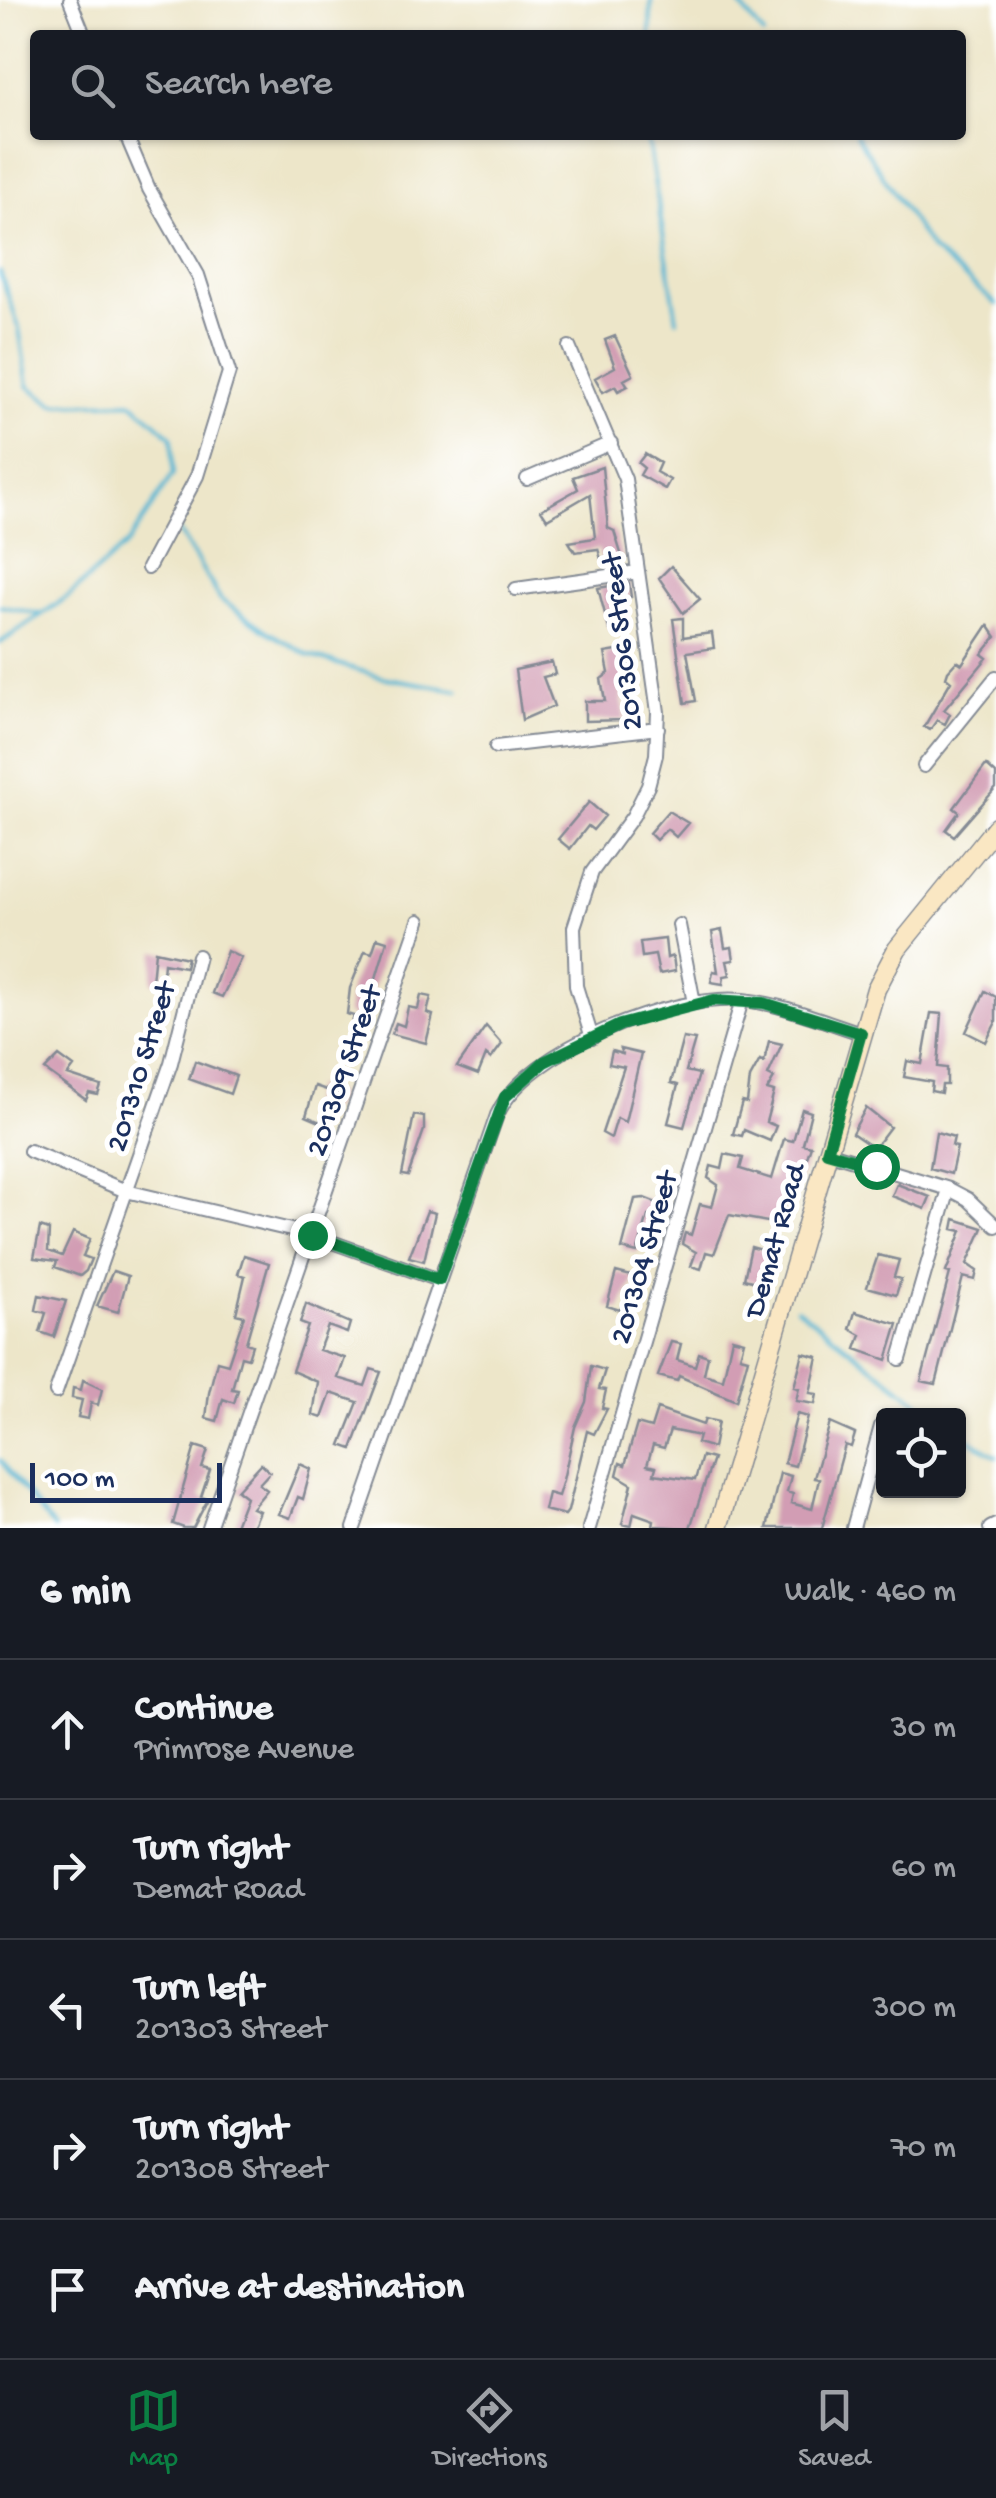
<!DOCTYPE html>
<meta charset="utf-8">
<style>
body{margin:0;font-family:"Gochi Hand",sans-serif;background:#242831;color:#f1f3f6}
.controls{position:absolute;right:30px;bottom:30px;display:grid;overflow:hidden;border-radius:10px;box-shadow:0 2px 8px #0004}
.controls button{width:90px;height:90px;display:grid;place-items:center;padding:0;border:0;border-bottom:2px solid #363941;background:#171b24;color:#f1f3f6;font:50px sans-serif}
.scale{position:absolute;left:30px;bottom:25px;width:192px;box-sizing:border-box;padding-left:10px;border:5px solid #1b2f5e;border-top:0;font-size:28px;line-height:35px;white-space:nowrap;color:#1b2f5e;-webkit-text-stroke:8px #fff;paint-order:stroke}
.stop{position:absolute;width:30px;height:30px;margin:-22px;border:8px solid #0b8043;border-radius:50%;background:#fff}
.stop.end{background:#0b8043;border-color:#fff;box-shadow:0 2px 10px #0008}
.list{margin:0;padding:0;list-style:none}
h2{display:flex;justify-content:space-between;align-items:center;height:130px;margin:0;padding:0 40px;font-size:42px}
h2 small{font-size:32px;font-weight:400;color:#9ea1a6}
.list li{display:grid;grid-template-columns:65px 1fr auto;gap:30px;align-items:center;box-sizing:border-box;height:140px;padding:0 40px;border-top:2px solid #363941}
.list b{display:block;font-size:38px;white-space:nowrap}
.list p{margin:0;font-size:32px;white-space:nowrap;color:#9ea1a6}
.list em{font-size:32px;font-style:normal;color:#9ea1a6}
.icon{flex:none;width:55px;height:55px;fill:none;stroke:currentColor;stroke-width:2;stroke-linecap:round;stroke-linejoin:round}
.map{position:relative;flex:none;width:996px;height:1528px;overflow:hidden}
.search{position:absolute;background:#171b24;box-shadow:0 2px 8px #0004;left:30px;right:30px;top:30px;height:110px;display:flex;align-items:center;gap:25px;box-sizing:border-box;padding:0 35px;border-radius:10px;color:#9ea1a6;font-size:38px}
.sheet{height:830px;background:#171b24}
nav{display:flex;justify-content:space-around;align-items:center;box-sizing:border-box;height:140px;border-top:2px solid #363941;background:#171b24;font-size:28px;color:#9ea1a6}
nav a{display:grid;justify-items:center;gap:5px}
nav .on{color:#0b8043}
.map>svg:first-child{display:block}
.lines{fill:none;stroke-linecap:round;stroke-linejoin:round}
.stream{stroke:#55b6d3;stroke-width:4}
.building{fill:#d29db4}
.street-casing{stroke:#848a94;stroke-width:16}
.secondary-casing{stroke:#848a94;stroke-width:21}
.street{stroke:#fff;stroke-width:12}
.secondary{stroke:#fae7c3;stroke-width:18}
.route{stroke:#0b8043;stroke-width:12}
.labels{text-anchor:middle;stroke-width:10;stroke-linejoin:round;paint-order:stroke}
.street-label{font-size:30px;fill:#1b2f5e;stroke:#fff}
</style>
<div class="map">
<svg width="996" height="1528" viewBox="0 0 996 1528">
<rect width="100%" height="100%" fill="#fff"/>
<filter id="ink" filterUnits="userSpaceOnUse"><feTurbulence type="fractalNoise" baseFrequency=".01" numOctaves="2"/><feDisplacementMap in="SourceGraphic" scale="20" xChannelSelector="R" yChannelSelector="G"/><feConvolveMatrix kernelMatrix="1 2 1 2 8 2 1 2 1" color-interpolation-filters="sRGB"/></filter>
<filter id="wash" filterUnits="userSpaceOnUse"><feTurbulence type="fractalNoise" baseFrequency=".0048" numOctaves="4" result="noise"/><feDisplacementMap in="SourceGraphic" scale="40" xChannelSelector="R" yChannelSelector="G"/><feGaussianBlur stdDeviation="2.25" result="paint"/><feColorMatrix in="noise" values="0 0 0 0 0 0 0 0 0 0 0 0 0 0 0 0 0 1.4 0 .05"/><feComposite in="paint" operator="in"/></filter>
<g filter="url(#wash)">
<rect width="100%" height="100%" fill="#ede6c9"/>
<g class="lines">
<path class="stream" d="M 736,0 L 764,35
M 650,35 L 651,0
M 647,135 L 677,320
M 856,135 L 931,249 L 996,304
M 0,272 L 19,328 L 28,386 L 54,404 L 132,402 L 172,437 L 173,474 L 128,543 L 70,595 L 0,643
M 175,525 L 221,600 L 266,631 L 308,655 L 381,677 L 458,690
M 0,606 L 39,614
M 797,1308 L 936,1416
M 958,1433 L 996,1456
M 0,1460 L 54,1528"/>
</g>
<g id="blocks">
<path class="building" d="M 615,336 L 633,375 L 624,380 L 628,386 L 618,391 L 615,386 L 603,392 L 595,378 L 615,367 L 605,340 Z
M 645,454 L 660,463 L 656,472 L 670,480 L 665,489 L 640,475 L 644,468 L 638,463 Z
M 602,467 L 608,528 L 614,531 L 623,560 L 603,566 L 598,549 L 575,552 L 569,542 L 595,538 L 590,494 L 547,519 L 541,510 L 578,489 L 573,477 Z
M 671,566 L 700,599 L 683,613 L 659,578 Z
M 629,583 L 631,597 L 621,599 L 627,625 L 609,629 L 598,588 Z
M 683,618 L 683,637 L 712,633 L 714,648 L 687,652 L 696,701 L 685,703 L 673,619 Z
M 988,625 L 996,637 L 982,654 L 987,658 L 944,710 L 950,714 L 945,724 L 937,720 L 930,730 L 924,727 L 951,681 L 946,677 L 948,671 L 957,661 L 962,664 Z
M 629,649 L 629,687 L 621,688 L 625,720 L 585,721 L 585,701 L 605,701 L 601,679 L 609,673 L 605,653 Z
M 552,662 L 555,674 L 543,677 L 554,706 L 522,720 L 515,670 Z
M 986,765 L 996,774 L 996,788 L 954,836 L 946,830 L 959,812 L 954,808 Z
M 589,802 L 605,816 L 593,830 L 588,826 L 570,849 L 558,839 Z
M 668,811 L 688,823 L 676,837 L 667,829 L 656,840 L 649,833 Z
M 722,930 L 725,948 L 732,947 L 734,960 L 727,961 L 730,975 L 724,976 L 723,984 L 711,982 L 713,971 L 718,972 L 712,932 Z
M 377,938 L 387,941 L 358,1039 L 348,1036 L 354,1016 L 347,1014 L 350,988 L 365,951 L 372,953 Z
M 665,939 L 667,958 L 673,956 L 675,971 L 659,974 L 655,955 L 642,957 L 640,942 Z
M 155,951 L 187,958 L 185,967 L 164,963 L 162,983 L 152,982 Z
M 227,951 L 241,958 L 222,997 L 212,993 Z
M 985,991 L 996,997 L 996,1022 L 986,1042 L 966,1032 Z
M 421,995 L 431,997 L 427,1013 L 433,1015 L 426,1043 L 392,1034 L 396,1023 L 404,1026 L 408,1007 L 418,1009 Z
M 931,1013 L 942,1014 L 938,1067 L 947,1068 L 947,1085 L 942,1085 L 941,1093 L 931,1091 L 932,1082 L 904,1077 L 907,1061 L 922,1064 Z
M 486,1026 L 502,1044 L 491,1059 L 486,1055 L 478,1075 L 457,1067 Z
M 683,1038 L 695,1040 L 686,1071 L 699,1074 L 684,1127 L 668,1123 L 678,1085 L 671,1083 Z
M 769,1041 L 782,1044 L 768,1075 L 774,1078 L 767,1090 L 774,1092 L 766,1122 L 776,1126 L 770,1141 L 744,1130 L 742,1136 L 733,1134 L 742,1102 L 747,1103 L 750,1078 L 760,1060 L 764,1062 Z
M 620,1049 L 641,1054 L 625,1122 L 617,1118 L 611,1138 L 602,1133 L 624,1067 L 609,1064 L 612,1051 L 622,1054 Z
M 59,1056 L 74,1067 L 68,1075 L 101,1086 L 98,1095 L 89,1093 L 86,1100 L 45,1070 Z
M 195,1061 L 236,1076 L 230,1094 L 189,1079 Z
M 315,1086 L 338,1094 L 333,1109 L 325,1107 L 320,1122 L 306,1116 Z
M 866,1108 L 890,1127 L 874,1148 L 852,1133 Z
M 802,1109 L 811,1112 L 803,1144 L 811,1146 L 798,1184 L 789,1182 L 779,1224 L 729,1215 L 714,1254 L 706,1252 L 701,1269 L 691,1266 L 696,1252 L 682,1244 L 685,1233 L 691,1235 L 700,1204 L 712,1207 L 718,1185 L 708,1178 L 711,1166 L 722,1169 L 725,1154 L 743,1158 L 740,1169 L 772,1179 L 784,1139 L 793,1141 Z
M 414,1115 L 424,1117 L 424,1130 L 408,1176 L 402,1175 Z
M 936,1132 L 954,1137 L 952,1146 L 957,1147 L 951,1174 L 930,1168 Z
M 897,1184 L 930,1197 L 925,1209 L 892,1196 Z
M 644,1198 L 659,1204 L 656,1218 L 648,1216 L 637,1253 L 622,1249 L 635,1199 Z
M 427,1211 L 435,1213 L 424,1261 L 409,1257 Z
M 955,1219 L 983,1228 L 967,1264 L 977,1271 L 975,1280 L 963,1277 L 936,1384 L 921,1381 L 950,1273 L 946,1272 L 962,1231 L 953,1229 Z
M 40,1227 L 49,1230 L 48,1251 L 62,1256 L 73,1232 L 90,1239 L 83,1256 L 91,1259 L 86,1271 L 80,1276 L 55,1267 L 57,1261 L 34,1258 Z
M 751,1247 L 769,1252 L 760,1283 L 744,1279 Z
M 244,1255 L 269,1263 L 246,1343 L 252,1345 L 248,1358 L 241,1356 L 232,1389 L 238,1390 L 234,1403 L 223,1399 L 217,1421 L 206,1418 L 209,1393 L 217,1361 L 228,1364 L 244,1316 L 236,1314 L 245,1276 L 238,1274 Z
M 878,1255 L 899,1260 L 894,1277 L 901,1279 L 896,1295 L 867,1287 Z
M 113,1271 L 128,1276 L 118,1312 L 97,1306 Z
M 616,1272 L 635,1277 L 620,1310 L 607,1306 Z
M 39,1295 L 66,1301 L 54,1337 L 40,1332 L 46,1313 L 36,1310 Z
M 306,1304 L 350,1323 L 347,1333 L 328,1326 L 319,1350 L 345,1358 L 338,1378 L 365,1386 L 371,1369 L 381,1372 L 352,1449 L 341,1445 L 358,1402 L 331,1393 L 322,1418 L 313,1415 L 318,1382 L 292,1371 L 308,1326 L 300,1323 Z
M 855,1312 L 898,1324 L 887,1360 L 856,1349 L 861,1335 L 850,1329 Z
M 732,1338 L 744,1341 L 740,1356 L 748,1358 L 736,1401 L 679,1376 L 677,1381 L 658,1376 L 671,1342 L 681,1344 L 677,1360 L 695,1366 L 699,1353 L 708,1356 L 704,1374 L 723,1380 Z
M 803,1353 L 818,1357 L 810,1393 L 817,1394 L 815,1404 L 796,1401 L 799,1388 L 794,1387 Z
M 591,1366 L 605,1370 L 599,1389 L 606,1390 L 602,1408 L 607,1409 L 594,1434 L 587,1431 L 568,1511 L 565,1515 L 544,1510 L 548,1493 L 558,1496 L 563,1480 L 575,1427 L 586,1402 Z
M 83,1380 L 102,1389 L 98,1405 L 91,1403 L 88,1419 L 78,1417 L 82,1400 L 72,1398 L 73,1388 L 81,1390 Z
M 657,1409 L 703,1425 L 705,1419 L 718,1422 L 713,1448 L 697,1443 L 699,1436 L 670,1430 L 664,1448 L 653,1445 L 647,1465 L 656,1467 L 654,1474 L 695,1480 L 702,1456 L 713,1459 L 690,1528 L 653,1526 L 654,1520 L 634,1513 L 631,1526 L 622,1524 L 632,1484 L 617,1475 L 620,1463 L 625,1465 L 637,1424 L 651,1428 Z
M 797,1414 L 808,1417 L 795,1466 L 784,1463 Z
M 830,1423 L 855,1434 L 851,1447 L 845,1445 L 822,1528 L 767,1528 L 780,1473 L 791,1476 L 787,1492 L 793,1494 L 791,1503 L 812,1509 L 819,1479 L 814,1478 Z
M 195,1446 L 208,1450 L 202,1468 L 210,1470 L 201,1497 L 208,1499 L 193,1528 L 184,1528 L 173,1524 Z
M 261,1464 L 270,1472 L 259,1484 L 267,1490 L 252,1508 L 259,1511 L 254,1523 L 251,1528 L 234,1528 L 246,1497 L 237,1490 Z
M 300,1464 L 311,1469 L 303,1499 L 298,1497 L 290,1518 L 279,1514 Z"/>
</g>
</g>
<g filter="url(#ink)">
<use href="#blocks" fill-opacity="0" stroke="#848a94" stroke-width="2.5"/>
<g class="lines">
<g class="street-casing">
<path id="street" d="M 70,0 L 84,35
M 126,135 L 149,189 L 198,275 L 229,372 L 197,476 L 148,568
M 569,347 L 625,479 L 658,712 L 656,755 L 648,786 L 633,816 L 592,872 L 574,927 L 576,986 L 592,1038
M 527,479 L 611,443
M 516,589 L 638,572
M 496,747 L 658,728
M 924,766 L 996,677
M 679,925 L 694,1003
M 30,1151 L 126,1191 L 312,1235 L 439,1280
M 827,1152 L 949,1189 L 968,1199 L 996,1226
M 900,1359 L 949,1189
M 56,1392 L 171,1063 L 198,956
M 209,1528 L 419,921
M 354,1528 L 497,1115 C 526,1049 674,993 743,1000 C 783,1004 823,1021 861,1033
M 589,1528 L 742,1000
M 853,1528 L 881,1426
M 990,1528 L 996,1525"/>
</g>
<g class="secondary-casing">
<path id="secondary" d="M 718,1528 L 876,989 L 897,949 L 996,827"/>
</g>
<use href="#street" class="street"/>
<use href="#secondary" class="secondary"/>
</g>
</g>
<g class="lines" filter="url(#ink)">
<path class="route" d="M 312,1235 L 439,1280 L 505,1097 L 544,1062 L 620,1025 L 714,1000 L 764,1003 L 861,1033 L 827,1152 L 876,1166"/>
</g>
<g class="labels">
<g class="street-label">
<text transform="translate(620 642) rotate(-97)" y="10">201306 Street</text>
<text transform="translate(139 1066) rotate(-73)" y="10">201310 Street</text>
<text transform="translate(342 1070) rotate(-71)" y="10">201309 Street</text>
<text transform="translate(773 1240) rotate(-74)" y="10">Demat Road</text>
<text transform="translate(642 1257) rotate(-74)" y="10">201304 Street</text>
</g>
</g>
</svg>
<div class="controls">
<button><svg class="icon" aria-label="locate" viewBox="0 0 24 24"><circle cx="12" cy="12" r="6"/><path d="M12 2v4M12 18v4M2 12h4M18 12h4"/></svg></button>
</div>
<div class="scale">100 m</div>
<div class="stop" style="left:876px;top:1166px"></div>
<div class="stop end" style="left:312px;top:1235px"></div>
<div class="search"><svg class="icon" aria-label="search" viewBox="0 0 24 24"><circle cx="10" cy="10" r="6"/><path d="M15 15l6 6"/></svg>Search here</div>
</div>
<section class="sheet">
<h2>6 min<small>Walk · 460 m</small></h2>
<ul class="list">
<li><svg class="icon" aria-label="ahead" viewBox="0 0 24 24"><path d="M12 20V5M6 11l6-6 6 6"/></svg><div><b>Continue</b><p>Primrose Avenue</p></div><em>30 m</em></li>
<li><svg class="icon" aria-label="right" viewBox="0 0 24 24"><path d="M7 20v-9h11M14 6l5 5-5 5"/></svg><div><b>Turn right</b><p>Demat Road</p></div><em>60 m</em></li>
<li><svg class="icon" aria-label="left" viewBox="0 0 24 24"><path d="M17 20v-9H6M10 6l-5 5 5 5"/></svg><div><b>Turn left</b><p>201303 Street</p></div><em>300 m</em></li>
<li><svg class="icon" aria-label="right" viewBox="0 0 24 24"><path d="M7 20v-9h11M14 6l5 5-5 5"/></svg><div><b>Turn right</b><p>201308 Street</p></div><em>70 m</em></li>
<li><svg class="icon" aria-label="arrive" viewBox="0 0 24 24"><path d="M6 21V4h12l-3 4 3 4H6"/></svg><div><b>Arrive at destination</b></div></li>
</ul>
</section>
<nav>
<a class="on"><svg class="icon" aria-label="map" viewBox="0 0 24 24"><path d="M3 6l6-2 6 2 6-2v14l-6 2-6-2-6 2zM9 4v14M15 6v14"/></svg>Map</a>
<a><svg class="icon" aria-label="directions" viewBox="0 0 24 24"><path d="M12 3l9 9-9 9-9-9zM9 14v-3h6M13 9l2 2-2 2"/></svg>Directions</a>
<a><svg class="icon" aria-label="saved" viewBox="0 0 24 24"><path d="M7 4h10v16l-5-4-5 4z"/></svg>Saved</a>
</nav>
